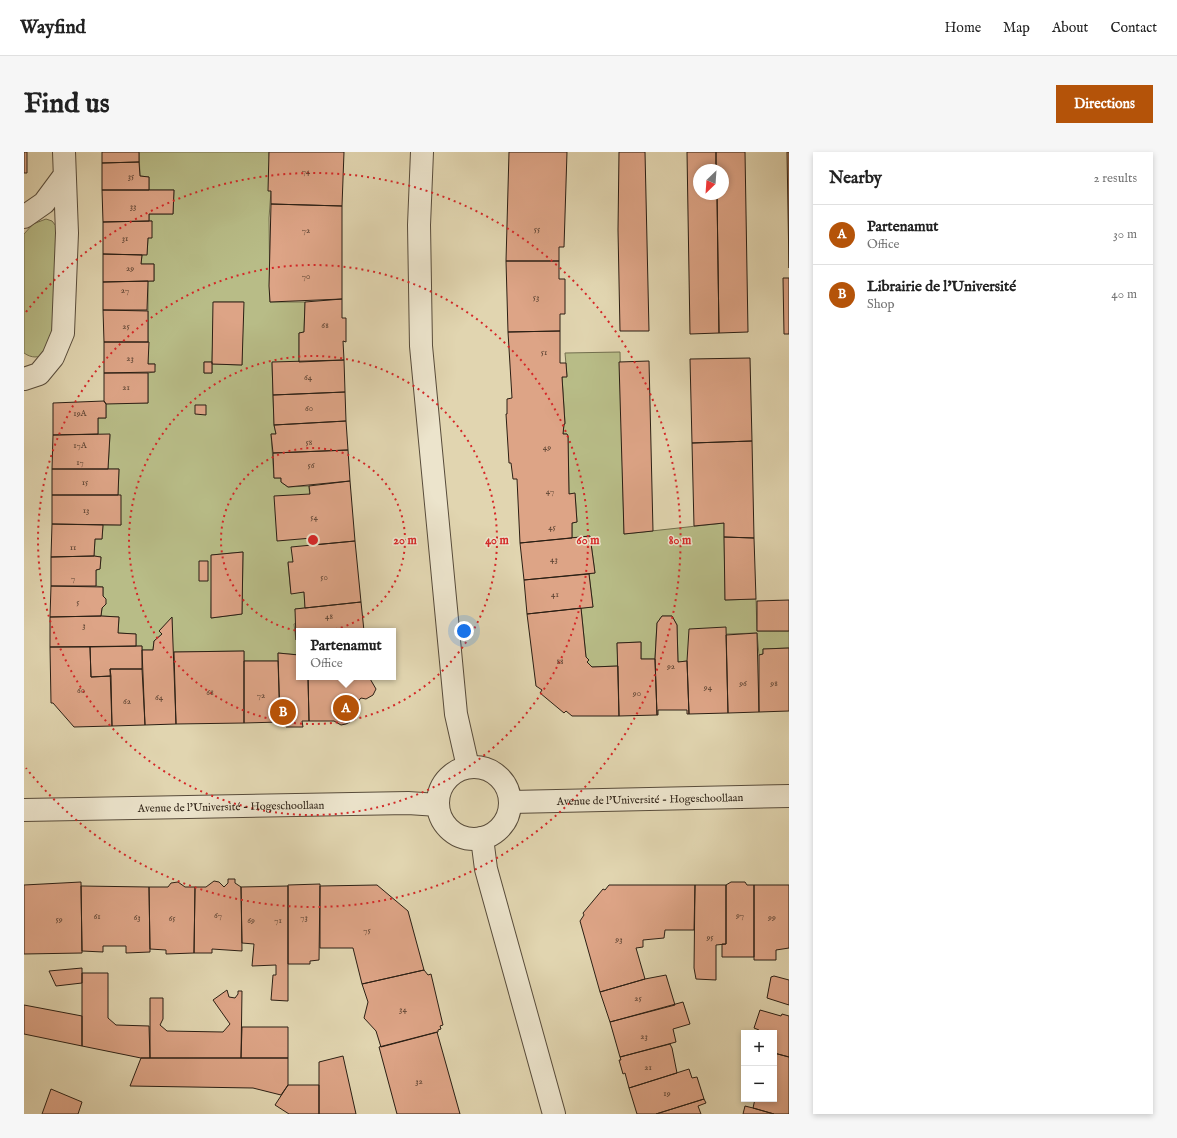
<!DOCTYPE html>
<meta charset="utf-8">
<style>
body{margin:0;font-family:"IM FELL English",serif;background:#f6f6f6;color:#222}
.controls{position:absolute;right:12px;bottom:12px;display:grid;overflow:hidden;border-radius:0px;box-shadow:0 2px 6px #0003}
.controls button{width:36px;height:36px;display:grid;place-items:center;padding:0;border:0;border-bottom:1px solid #e0e0e0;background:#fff;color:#222;font:20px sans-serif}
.compass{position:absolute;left:669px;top:12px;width:36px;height:36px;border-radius:50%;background:#fff;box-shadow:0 2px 6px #0003;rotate:205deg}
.you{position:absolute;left:440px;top:479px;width:14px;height:14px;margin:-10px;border:3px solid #fff;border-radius:50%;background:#1a73e8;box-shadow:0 0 0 6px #1a73e833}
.badge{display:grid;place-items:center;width:26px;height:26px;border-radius:50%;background:#b45309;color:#fff;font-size:13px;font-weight:700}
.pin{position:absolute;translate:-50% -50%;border:2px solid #fff;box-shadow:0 1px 4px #0006}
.popup{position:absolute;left:272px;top:476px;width:100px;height:52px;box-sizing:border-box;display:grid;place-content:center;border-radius:0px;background:#fff;filter:drop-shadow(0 1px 3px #0005);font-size:13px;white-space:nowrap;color:#767676}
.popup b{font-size:15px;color:#222}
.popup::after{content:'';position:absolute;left:50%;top:100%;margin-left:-8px;border:8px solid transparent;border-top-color:#fff}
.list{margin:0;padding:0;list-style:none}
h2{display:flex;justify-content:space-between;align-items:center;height:52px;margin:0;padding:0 16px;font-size:17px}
h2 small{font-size:13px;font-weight:400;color:#767676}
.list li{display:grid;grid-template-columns:26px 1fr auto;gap:12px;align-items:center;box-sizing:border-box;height:60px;padding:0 16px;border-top:1px solid #e0e0e0}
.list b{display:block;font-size:15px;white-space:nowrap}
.list p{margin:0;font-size:13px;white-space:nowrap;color:#767676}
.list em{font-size:13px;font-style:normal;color:#767676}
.map{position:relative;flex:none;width:765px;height:962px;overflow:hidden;border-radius:0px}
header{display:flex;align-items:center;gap:24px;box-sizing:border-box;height:56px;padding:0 20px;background:#fff;border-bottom:1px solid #e0e0e0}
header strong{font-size:19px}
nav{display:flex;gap:22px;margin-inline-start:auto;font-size:14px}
.intro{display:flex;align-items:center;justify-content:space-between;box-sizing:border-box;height:96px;padding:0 24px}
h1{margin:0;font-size:28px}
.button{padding:10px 18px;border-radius:0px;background:#b45309;color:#fff;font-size:14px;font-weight:700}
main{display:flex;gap:24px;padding:0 24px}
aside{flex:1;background:#fff;border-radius:0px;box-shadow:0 2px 6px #0003}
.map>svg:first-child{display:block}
.green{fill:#b8bc87;stroke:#726e4e;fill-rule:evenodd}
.building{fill:#dda486;stroke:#2b1f14}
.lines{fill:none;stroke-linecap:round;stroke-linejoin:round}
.minor-casing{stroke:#584c3b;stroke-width:24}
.tertiary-casing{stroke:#584c3b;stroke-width:24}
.minor{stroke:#ece4cc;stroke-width:22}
.tertiary{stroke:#ece4cc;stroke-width:22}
.ring{fill:none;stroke:#d62828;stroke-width:2;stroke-dasharray:2 4}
.labels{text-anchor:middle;stroke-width:3;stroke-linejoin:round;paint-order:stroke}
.number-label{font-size:9px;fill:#584030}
.street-label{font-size:11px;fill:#2b1f14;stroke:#ece4cc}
.centre{fill:#d62828;stroke:#ece4cc;stroke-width:2}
.ring-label{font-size:12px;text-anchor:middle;font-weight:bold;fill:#d62828;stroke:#ece4cc;stroke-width:3;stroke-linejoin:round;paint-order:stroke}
</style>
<header>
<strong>Wayfind</strong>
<nav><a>Home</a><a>Map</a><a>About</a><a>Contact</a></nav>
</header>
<div class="intro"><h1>Find us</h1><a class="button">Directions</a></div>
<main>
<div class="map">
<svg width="765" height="962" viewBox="0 0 765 962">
<rect width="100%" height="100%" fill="#e1d5b0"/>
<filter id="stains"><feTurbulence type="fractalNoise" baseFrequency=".005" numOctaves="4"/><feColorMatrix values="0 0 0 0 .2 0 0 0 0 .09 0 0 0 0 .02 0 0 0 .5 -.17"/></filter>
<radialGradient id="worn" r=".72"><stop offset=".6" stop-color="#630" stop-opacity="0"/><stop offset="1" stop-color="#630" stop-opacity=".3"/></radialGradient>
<path class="green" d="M 115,0 L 245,0 L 247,39 L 245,66 L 246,150 L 281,150 L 280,180 L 275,181 L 275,210 L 248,211 L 250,273 L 252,282 L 247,282 L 250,326 L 257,326 L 257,330 L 264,335 L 285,334 L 289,393 L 269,410 L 264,411 L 267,441 L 280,440 L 281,456 L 271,457 L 273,471 L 270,472 L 272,488 L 275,488 L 275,503 L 254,501 L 254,509 L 220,509 L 220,499 L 148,500 L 148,466 L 135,479 L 138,482 L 130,489 L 129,498 L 118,498 L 118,494 L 112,494 L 112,482 L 94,481 L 95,465 L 77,464 L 78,456 L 82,452 L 79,444 L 79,435 L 72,434 L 72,418 L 76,417 L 77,405 L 70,404 L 71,387 L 78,387 L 79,373 L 97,373 L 94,343 L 95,317 L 84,317 L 86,283 L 74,283 L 74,266 L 82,266 L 82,251 L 124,251 L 124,221 L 130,220 L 131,212 L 124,212 L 124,129 L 130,129 L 130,112 L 117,112 L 118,103 L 123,102 L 124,86 L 128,69 L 125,69 L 125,62 L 149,62 L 150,38 L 125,38 L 125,25 L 116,24 ZM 190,150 L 219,150 L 218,213 L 188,212 L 188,221 L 180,221 L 180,210 L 188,210 ZM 219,400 L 218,462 L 187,466 L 188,403 Z
M 22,67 L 28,69 L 32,74 L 33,185 C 26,198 16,212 0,201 L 0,82 L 9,72 Z
M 596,200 L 600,382 L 700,371 L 701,448 L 732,447 L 733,479 L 765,479 L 765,496 L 739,497 L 739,502 L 735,503 L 733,481 L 703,482 L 663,509 L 654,510 L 653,473 L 648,464 L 638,464 L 633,471 L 631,507 L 617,507 L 617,490 L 593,491 L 594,514 L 568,515 L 563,510 L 564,508 L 562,505 L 557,456 L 569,455 L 565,422 L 571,421 L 566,384 L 548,386 L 548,371 L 553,370 L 551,342 L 545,342 L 544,285 L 543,282 L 539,282 L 540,272 L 541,271 L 538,225 L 543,224 L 541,201 Z"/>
<path class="building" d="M 0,0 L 3,0 L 3,21 L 0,21 Z
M 78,0 L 115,0 L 115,10 L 78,11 Z
M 245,0 L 320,0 L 318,54 L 247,52 L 247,39 L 244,39 Z
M 485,0 L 543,0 L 540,95 L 535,95 L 535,109 L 482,109 Z
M 595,0 L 621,0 L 625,179 L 596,179 L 594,78 Z
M 663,0 L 692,0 L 692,18 L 675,18 L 675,42 L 693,42 L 695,181 L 666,182 Z
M 692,0 L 721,0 L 724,180 L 695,181 L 693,42 L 699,42 L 699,18 L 692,18 Z
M 763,0 L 765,0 L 765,116 Z
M 115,10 L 116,24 L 125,25 L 125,38 L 78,38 L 78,11 Z
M 78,38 L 150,38 L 149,62 L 125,62 L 125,69 L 79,70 Z
M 247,52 L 318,54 L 318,147 L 246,150 L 245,134 Z
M 128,69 L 128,86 L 124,86 L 123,103 L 79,102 L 79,70 Z
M 79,102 L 118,103 L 117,112 L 130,112 L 130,129 L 79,130 Z
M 482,109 L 535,109 L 535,127 L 541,127 L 541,162 L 536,162 L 536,179 L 484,180 Z
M 759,126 L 765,126 L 765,182 L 760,182 Z
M 124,129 L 123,158 L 79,158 L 79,130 Z
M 318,147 L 318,166 L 322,166 L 322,190 L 319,189 L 320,208 L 275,210 L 275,181 L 280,180 L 281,150 Z
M 189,150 L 220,150 L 218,213 L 188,212 Z
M 79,158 L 124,159 L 124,190 L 80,190 Z
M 536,179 L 536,211 L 542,211 L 543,225 L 538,225 L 541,272 L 540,272 L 539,282 L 543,282 L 544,284 L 545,342 L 551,341 L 553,370 L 548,371 L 548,386 L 496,391 L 493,327 L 489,327 L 487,311 L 485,311 L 482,262 L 483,262 L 483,247 L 488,246 L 484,180 Z
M 80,190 L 125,190 L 124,212 L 131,212 L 131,220 L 80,221 Z
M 726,206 L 728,289 L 668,291 L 666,207 Z
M 320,208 L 321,240 L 249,243 L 248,210 Z
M 625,209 L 629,379 L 600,382 L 595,210 Z
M 180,210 L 188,210 L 188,221 L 180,221 Z
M 80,221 L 124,221 L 124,251 L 82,252 L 80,249 Z
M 321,240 L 322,269 L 250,273 L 249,243 Z
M 80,249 L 82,252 L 82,266 L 74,266 L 74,282 L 29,283 L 29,251 Z
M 171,253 L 182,253 L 182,263 L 171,262 Z
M 322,269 L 324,298 L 249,301 L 247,282 L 252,282 L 250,273 Z
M 86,282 L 84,317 L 28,317 L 29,283 Z
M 728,289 L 730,386 L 700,385 L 700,371 L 670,374 L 668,291 Z
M 324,298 L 326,329 L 264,335 L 257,330 L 257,326 L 250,326 L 249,301 Z
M 28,317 L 95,317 L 94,343 L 28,343 Z
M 326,329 L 331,389 L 289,393 L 288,386 L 253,389 L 250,344 L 286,342 L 285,334 Z
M 28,343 L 97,343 L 97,373 L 28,372 Z
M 28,372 L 79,373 L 78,387 L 71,387 L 70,404 L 27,405 Z
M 566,384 L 571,421 L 500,428 L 496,391 Z
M 700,385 L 730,386 L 732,447 L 701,448 Z
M 331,389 L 337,450 L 281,456 L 280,440 L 267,442 L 264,410 L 269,410 L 267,395 Z
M 219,400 L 218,462 L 187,466 L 187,403 Z
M 70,404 L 77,405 L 76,417 L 72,418 L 72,434 L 27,434 L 27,405 Z
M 175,409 L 184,409 L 184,429 L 175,429 Z
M 565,422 L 569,455 L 503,462 L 500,428 Z
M 27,434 L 79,435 L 79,444 L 82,447 L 82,452 L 78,456 L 77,464 L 26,465 Z
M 765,448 L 765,479 L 733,479 L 733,449 Z
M 337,450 L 340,479 L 275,479 L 275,488 L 272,488 L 271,457 Z
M 557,456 L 562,505 L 565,508 L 563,510 L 568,515 L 594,514 L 595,564 L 548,564 L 542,559 L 540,561 L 516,541 L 518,538 L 512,534 L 503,462 Z
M 77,464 L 95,465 L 94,481 L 112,482 L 112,494 L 26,495 L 26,465 Z
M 638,464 L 648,464 L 653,473 L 654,510 L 663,509 L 665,562 L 663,562 L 663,558 L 634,558 L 634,563 L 633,563 L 631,507 L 633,471 Z
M 148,465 L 152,572 L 121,573 L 118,498 L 129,498 L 130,489 L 138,482 L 135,479 Z
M 702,475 L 704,561 L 665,562 L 663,509 L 665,477 Z
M 733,481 L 735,560 L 704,561 L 702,483 Z
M 617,490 L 617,507 L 631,507 L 633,563 L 595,564 L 593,491 Z
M 118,494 L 118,517 L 86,517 L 87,524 L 67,525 L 66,495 Z
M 26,495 L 66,495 L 67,525 L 87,524 L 88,574 L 50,575 L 29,551 L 27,551 Z
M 765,496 L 765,559 L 735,560 L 735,503 L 739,502 L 739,497 Z
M 220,499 L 220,571 L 152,572 L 150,500 Z
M 254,501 L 275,503 L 275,525 L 284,525 L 285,569 L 278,569 L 279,575 L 262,575 L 262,570 L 256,570 Z
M 220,509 L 254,509 L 256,570 L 220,571 Z
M 86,517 L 118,517 L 121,573 L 88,574 Z
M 284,525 L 345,525 L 352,537 L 349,543 L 342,547 L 337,546 L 327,557 L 329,564 L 326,570 L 322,572 L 317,573 L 310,569 L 285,569 Z
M 204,727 L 211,727 L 211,731 L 217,735 L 218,799 L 188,797 L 188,801 L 170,801 L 171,735 L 182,735 L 190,729 L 195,730 L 200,735 L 204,731 Z
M 57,730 L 58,801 L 0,802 L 0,733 Z
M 154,730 L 161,735 L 171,735 L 170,801 L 142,802 L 142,798 L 126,797 L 125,735 L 144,735 L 147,731 Z
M 707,730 L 721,730 L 723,733 L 730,733 L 730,805 L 698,805 L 698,792 L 702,792 L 702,733 Z
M 296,732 L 295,808 L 286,809 L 286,812 L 264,812 L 264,733 Z
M 353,733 L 384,759 L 400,818 L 338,832 L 329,796 L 296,796 L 296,734 Z
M 585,733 L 671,733 L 670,778 L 641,778 L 640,786 L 619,788 L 619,795 L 612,796 L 621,827 L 576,840 L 556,769 L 560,763 L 559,761 L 579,737 L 581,738 Z
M 671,733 L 702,733 L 702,792 L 692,793 L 692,828 L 672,827 L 670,816 Z
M 730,733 L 765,733 L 765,796 L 752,798 L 752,808 L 730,808 Z
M 57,734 L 125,735 L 126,800 L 102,801 L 102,794 L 79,794 L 79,800 L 58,799 Z
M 264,734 L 264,849 L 247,848 L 249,823 L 252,823 L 252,813 L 228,814 L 230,792 L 218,791 L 217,735 Z
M 58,816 L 58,831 L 32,834 L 25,819 Z
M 400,818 L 404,823 L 407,822 L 419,873 L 416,874 L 417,877 L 414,878 L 414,880 L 357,895 L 352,879 L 340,866 L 344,850 L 338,832 Z
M 58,821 L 84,821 L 84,866 L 92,873 L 125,874 L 126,906 L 117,906 L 58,894 Z
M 642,823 L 651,853 L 586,870 L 576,840 L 621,827 Z
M 750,824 L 765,828 L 765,853 L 743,846 L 747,825 Z
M 203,838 L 205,845 L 211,846 L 214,842 L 214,839 L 218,839 L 217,906 L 126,906 L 126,846 L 139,846 L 139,867 L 136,873 L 143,879 L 199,880 L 206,872 L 189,848 Z
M 659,850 L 666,872 L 649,877 L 652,890 L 596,905 L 586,870 Z
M 0,853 L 58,864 L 58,894 L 0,882 Z
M 736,858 L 757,864 L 758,862 L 765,864 L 765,905 L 750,901 L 750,881 L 734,881 L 735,878 L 730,876 Z
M 218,875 L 264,875 L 264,906 L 217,906 Z
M 413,880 L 436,962 L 373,962 L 355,895 Z
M 646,892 L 648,896 L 653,921 L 605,936 L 601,921 L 599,922 L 595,908 L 597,908 L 596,905 Z
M 750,901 L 765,905 L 765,962 L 750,962 L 729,956 L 731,947 L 750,947 Z
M 319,904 L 332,962 L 295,962 L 295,910 Z
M 117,906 L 264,906 L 264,933 L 257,943 L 229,936 L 106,934 Z
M 665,917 L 668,926 L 673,925 L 680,947 L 632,962 L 613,962 L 605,936 Z
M 264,933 L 295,933 L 295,962 L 265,962 L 251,953 Z
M 27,937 L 58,950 L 54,962 L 18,962 Z
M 680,947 L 682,951 L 674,954 L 677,962 L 632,962 Z
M 721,954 L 729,956 L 750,962 L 719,962 Z"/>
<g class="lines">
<g class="minor-casing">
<path id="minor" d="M 398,0 L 395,73 L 397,194 L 432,562 L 444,615
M 0,65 L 20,51 L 40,24
M 0,227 L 15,222 L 29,205 L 39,181 L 43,81 L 40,0
M 458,686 L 462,717 L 530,962"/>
</g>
<g class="tertiary-casing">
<g id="tertiary">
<circle cx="450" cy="651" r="36"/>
<path id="s1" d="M 487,650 L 765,644"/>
<path id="s2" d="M 0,658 L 384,651 L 414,653"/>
</g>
</g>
<use href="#minor" class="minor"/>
<use href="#tertiary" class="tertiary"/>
</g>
<g class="ring">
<circle cx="289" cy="388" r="92"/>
<circle cx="289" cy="388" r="184"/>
<circle cx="289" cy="388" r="275"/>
<path d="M2 160A367 367 0 1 1 2 616"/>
</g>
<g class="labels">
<g class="number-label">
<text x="282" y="22">74</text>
<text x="107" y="27">35</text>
<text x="109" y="57">33</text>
<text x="513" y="80">55</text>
<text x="282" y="81">72</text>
<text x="101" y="89">31</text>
<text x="106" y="119">29</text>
<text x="282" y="127">70</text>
<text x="101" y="141">27</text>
<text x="512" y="148">53</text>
<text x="301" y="176">68</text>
<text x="102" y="177">25</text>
<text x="520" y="203">51</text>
<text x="106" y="209">23</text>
<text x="284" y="228">64</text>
<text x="102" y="238">21</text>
<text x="285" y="259">60</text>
<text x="56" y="264">19A</text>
<text x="285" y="293">58</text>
<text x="56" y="296">17A</text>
<text x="523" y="298">49</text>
<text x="56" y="313">17</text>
<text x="287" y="316">56</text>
<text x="61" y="333">15</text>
<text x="526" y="342">47</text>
<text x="62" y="361">13</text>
<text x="290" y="368">54</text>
<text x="528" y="378">45</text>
<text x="49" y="398">11</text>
<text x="530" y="410">43</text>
<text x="300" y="428">50</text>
<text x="49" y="429">7</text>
<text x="531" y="445">41</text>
<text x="54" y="453">5</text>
<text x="305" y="467">48</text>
<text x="60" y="476">3</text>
<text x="536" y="512">88</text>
<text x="647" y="517">92</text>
<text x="719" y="534">96</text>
<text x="750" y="534">98</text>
<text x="684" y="538">94</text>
<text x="57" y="541">60</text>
<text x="186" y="543">68</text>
<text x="613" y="544">90</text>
<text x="237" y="546">72</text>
<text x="135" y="548">64</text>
<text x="103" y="552">62</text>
<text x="194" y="766">67</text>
<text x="716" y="766">97</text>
<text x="73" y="767">61</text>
<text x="113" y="768">63</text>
<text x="280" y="768">73</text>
<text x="748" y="768">99</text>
<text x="148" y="769">65</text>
<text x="35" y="770">59</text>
<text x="227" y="771">69</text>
<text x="254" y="771">71</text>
<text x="343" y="781">75</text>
<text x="686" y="788">95</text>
<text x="595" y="790">93</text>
<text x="614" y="849">25</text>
<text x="379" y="860">34</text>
<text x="620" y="887">23</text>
<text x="624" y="918">21</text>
<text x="395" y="932">32</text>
<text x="643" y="944">19</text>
</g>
<g class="street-label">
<text dy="4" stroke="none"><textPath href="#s1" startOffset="139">Avenue de l'Université - Hogeschoollaan</textPath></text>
<text dy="4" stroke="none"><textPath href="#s2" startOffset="207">Avenue de l'Université - Hogeschoollaan</textPath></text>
</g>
</g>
<circle cx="289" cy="388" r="6" class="centre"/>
<g class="ring-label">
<text x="381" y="392">20 m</text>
<text x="473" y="392">40 m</text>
<text x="564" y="392">60 m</text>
<text x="656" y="392">80 m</text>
</g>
<rect width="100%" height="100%" filter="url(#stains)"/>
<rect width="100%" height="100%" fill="url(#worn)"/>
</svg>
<div class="controls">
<button>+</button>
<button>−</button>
</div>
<svg class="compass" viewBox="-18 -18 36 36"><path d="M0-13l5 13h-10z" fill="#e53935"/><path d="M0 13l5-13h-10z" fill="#767676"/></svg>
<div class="you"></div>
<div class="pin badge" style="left:322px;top:556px">A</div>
<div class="popup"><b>Partenamut</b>Office</div>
<div class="pin badge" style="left:259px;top:560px">B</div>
</div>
<aside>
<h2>Nearby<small>2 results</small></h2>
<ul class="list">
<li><span class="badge">A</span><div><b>Partenamut</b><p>Office</p></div><em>30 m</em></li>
<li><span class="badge">B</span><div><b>Librairie de l'Université</b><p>Shop</p></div><em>40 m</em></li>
</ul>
</aside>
</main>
